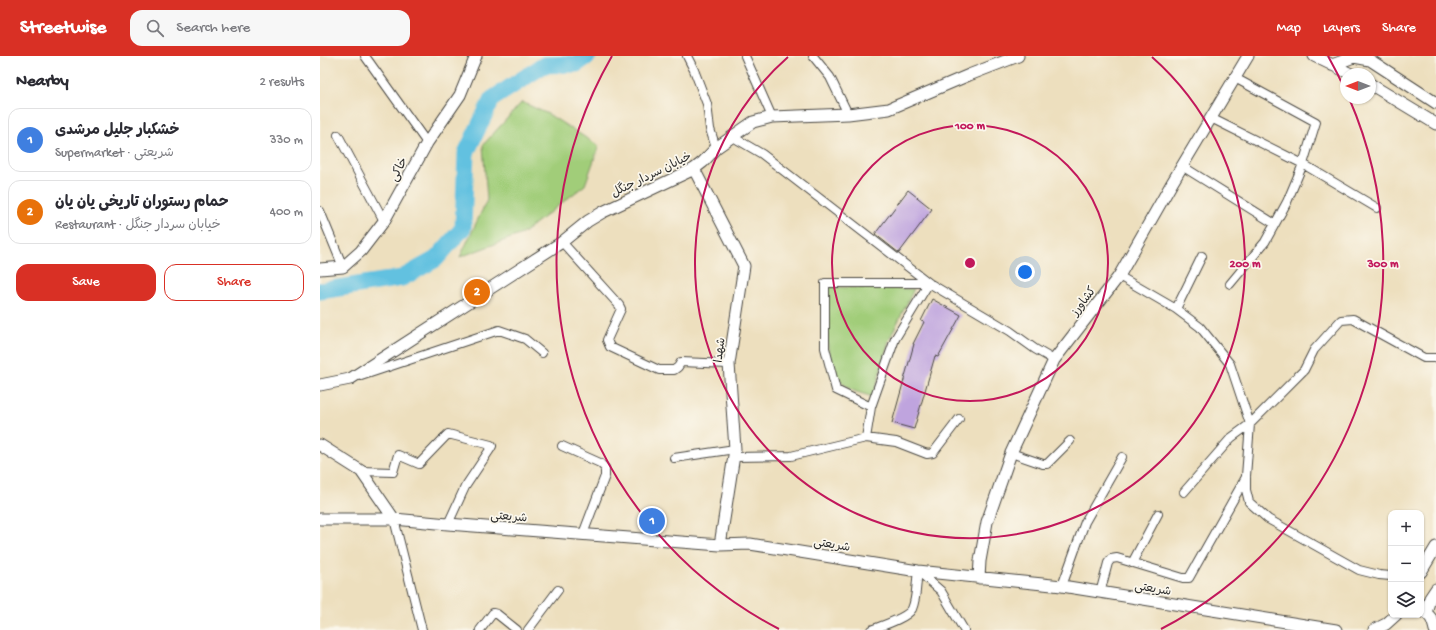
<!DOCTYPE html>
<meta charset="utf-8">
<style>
body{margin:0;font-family:"Gochi Hand","Playpen Sans Arabic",sans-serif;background:#f7f7f7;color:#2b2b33}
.controls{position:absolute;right:12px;bottom:12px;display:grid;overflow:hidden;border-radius:8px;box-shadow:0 1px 3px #0004}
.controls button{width:36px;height:36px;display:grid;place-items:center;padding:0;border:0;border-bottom:1px solid #e1e1e2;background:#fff;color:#2b2b33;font:20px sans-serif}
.compass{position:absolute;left:1020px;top:12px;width:36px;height:36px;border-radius:50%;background:#fff;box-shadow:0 1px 3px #0004;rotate:270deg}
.you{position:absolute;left:705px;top:216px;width:14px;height:14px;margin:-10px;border:3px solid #fff;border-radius:50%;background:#1a73e8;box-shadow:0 0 0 6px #1a73e833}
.badge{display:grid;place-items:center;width:26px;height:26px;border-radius:50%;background:#d93025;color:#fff;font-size:13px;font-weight:700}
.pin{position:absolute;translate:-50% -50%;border:2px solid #fff;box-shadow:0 1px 4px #0006}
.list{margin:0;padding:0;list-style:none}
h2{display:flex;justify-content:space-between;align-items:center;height:52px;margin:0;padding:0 16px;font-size:17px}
h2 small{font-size:13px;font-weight:400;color:#7c7c81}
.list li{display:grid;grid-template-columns:26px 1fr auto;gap:12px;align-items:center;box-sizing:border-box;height:64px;margin:0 8px 8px;padding:0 8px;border:1px solid #e1e1e2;border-radius:12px}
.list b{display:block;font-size:15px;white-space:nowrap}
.list p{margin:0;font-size:13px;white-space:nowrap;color:#7c7c81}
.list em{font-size:13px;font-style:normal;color:#7c7c81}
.actions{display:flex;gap:8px;padding:12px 16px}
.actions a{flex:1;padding:9px 0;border:1px solid #d93025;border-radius:12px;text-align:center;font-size:14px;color:#d93025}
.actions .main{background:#d93025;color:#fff}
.icon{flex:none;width:22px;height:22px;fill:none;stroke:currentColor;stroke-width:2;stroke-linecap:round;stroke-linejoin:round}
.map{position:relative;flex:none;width:1116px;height:574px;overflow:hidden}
header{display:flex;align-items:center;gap:24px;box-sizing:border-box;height:56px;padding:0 20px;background:#d93025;color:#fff}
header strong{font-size:19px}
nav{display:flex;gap:22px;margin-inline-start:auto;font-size:14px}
.search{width:280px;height:36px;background:#f7f7f7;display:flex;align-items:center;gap:10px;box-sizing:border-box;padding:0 14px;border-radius:12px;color:#7c7c81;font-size:15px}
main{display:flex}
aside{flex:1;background:#fff}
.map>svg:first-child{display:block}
.green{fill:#a1cd79;stroke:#667c52}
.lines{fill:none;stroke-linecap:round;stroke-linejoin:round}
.river{stroke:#62c1e0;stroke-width:17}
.building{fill:#bfa4de}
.street-casing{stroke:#484641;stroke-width:10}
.secondary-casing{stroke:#484641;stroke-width:13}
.street{stroke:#fff;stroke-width:8}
.secondary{stroke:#fff;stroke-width:11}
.ring{fill:none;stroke:#c2185b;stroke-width:2}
.labels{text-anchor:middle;stroke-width:3.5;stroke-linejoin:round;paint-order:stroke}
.street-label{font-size:12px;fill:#2b2b2b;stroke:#fbf7ec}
.centre{fill:#c2185b;stroke:#fbf7ec;stroke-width:2}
.ring-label{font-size:12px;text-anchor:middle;font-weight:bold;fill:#c2185b;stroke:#fbf7ec;stroke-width:3.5;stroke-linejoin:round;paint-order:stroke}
</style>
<header>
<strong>Streetwise</strong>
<div class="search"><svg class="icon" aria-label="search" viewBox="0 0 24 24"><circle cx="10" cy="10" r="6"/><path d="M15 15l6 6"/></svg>Search here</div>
<nav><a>Map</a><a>Layers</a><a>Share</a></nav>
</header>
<main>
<aside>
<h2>Nearby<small>2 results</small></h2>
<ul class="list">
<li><span class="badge" style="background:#3f7fe0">1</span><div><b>خشکبار جلیل مرشدی</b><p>Supermarket · شریعتی</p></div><em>330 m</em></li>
<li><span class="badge" style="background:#e8710a">2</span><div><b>حمام رستوران تاریخی یان یان</b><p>Restaurant · خیابان سردار جنگل</p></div><em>400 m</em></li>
</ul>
<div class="actions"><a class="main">Save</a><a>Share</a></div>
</aside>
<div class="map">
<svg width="1116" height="574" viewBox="0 0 1116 574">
<rect width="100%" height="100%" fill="#fbf7ec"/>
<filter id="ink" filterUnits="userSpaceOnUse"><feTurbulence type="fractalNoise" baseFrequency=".025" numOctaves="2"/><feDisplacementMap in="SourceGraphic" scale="8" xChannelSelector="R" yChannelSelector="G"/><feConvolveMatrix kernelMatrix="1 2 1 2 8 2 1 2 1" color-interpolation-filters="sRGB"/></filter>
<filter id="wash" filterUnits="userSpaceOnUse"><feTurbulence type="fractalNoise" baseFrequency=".012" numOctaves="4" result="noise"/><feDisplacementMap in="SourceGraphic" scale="16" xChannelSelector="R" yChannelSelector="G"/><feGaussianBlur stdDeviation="0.9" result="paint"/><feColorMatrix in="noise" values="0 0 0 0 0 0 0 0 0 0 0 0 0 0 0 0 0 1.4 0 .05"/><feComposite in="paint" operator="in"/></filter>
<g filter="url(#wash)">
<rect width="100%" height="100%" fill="#eddfbe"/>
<path class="green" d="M 202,46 L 228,58 L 279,90 L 265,129 L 202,178 L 140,201 L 167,144 L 163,89 Z
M 513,231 L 594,233 L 569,284 L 553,341 C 545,338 533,336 527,331 C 501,311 507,261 508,232 Z"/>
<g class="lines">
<path class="river" d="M 0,235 L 82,222 L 116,203 L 143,172 L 146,97 L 172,43 L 224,9 L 257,8 L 268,0"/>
</g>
<g id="blocks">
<path class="building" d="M 588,134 L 612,153 L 579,197 L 555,178 Z
M 612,243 L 641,259 L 618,301 L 615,300 L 594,373 L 572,367 L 594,288 L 593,288 L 604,266 L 601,265 Z"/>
</g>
</g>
<g filter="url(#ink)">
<use href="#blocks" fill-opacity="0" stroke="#484641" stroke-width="1"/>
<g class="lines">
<g class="street-casing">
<path id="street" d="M 45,0 L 107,87
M 367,0 L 374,14 L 387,48 L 390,73 L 396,92
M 425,0 L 452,61
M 493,0 L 510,21 L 528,58
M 891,62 L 983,108 L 1057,152
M 18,79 L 64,165
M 413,81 L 442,98 L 609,227 L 690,275 L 715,293 L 734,304
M 862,110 L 955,168
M 0,155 L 23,211
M 242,186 L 299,249 L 301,253 L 287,284 L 290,291 L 339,314 L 354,314 L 358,311 L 361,306 L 409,308
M 799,220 L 856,253 L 880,271 L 910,308 L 930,368 L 926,420 L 926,434 L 929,446 L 948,463 L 1039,514 L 1059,519 L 1071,520
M 910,228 L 945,186 L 967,146 L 983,108 L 996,66 L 915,22
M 856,253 L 882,200
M 41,320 L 179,274 L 205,283 L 222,297
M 551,351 L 516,334 L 505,292 L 505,227 L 609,227
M 546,382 L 551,351 L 575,283 L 609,227
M 242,390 L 280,407 L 285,412 L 285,420 L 263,478
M 691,397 L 723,408 L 727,408 L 750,385
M 414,401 L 471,400 L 546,382 L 576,386 L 607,398 L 613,397 L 639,363
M 354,402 L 415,393
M 41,415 L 73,416 L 78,399 L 99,408 L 128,378 L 171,389 L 172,390 L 171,392 L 145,431 L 128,468
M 864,436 L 911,382 L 930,368 L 984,314 L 994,294 L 1021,264 L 1033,263 L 1104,302 L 1116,302
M 74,463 L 102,574
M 812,507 L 838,458
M 598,515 L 621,535 L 644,574
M 742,530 L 765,466 L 802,401
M 780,537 L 788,507 L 791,503 L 797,502 L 863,522 L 869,522 L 926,421
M 160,574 L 173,557 L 177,558 L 197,574
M 208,574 L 238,534
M 551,574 C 561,570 587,562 592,553 C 597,542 596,527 598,515"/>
</g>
<g class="secondary-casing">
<path id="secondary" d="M 994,0 L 1031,18
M 1012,9 L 1034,1 L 1050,4 L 1116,47
M 1050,28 L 1116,68
M 374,113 L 424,210 L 409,308 L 415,393 L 400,489
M 0,213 L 23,211 L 41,195 L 64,165 L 107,87 L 140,39 L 156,0
M 0,329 L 30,323 L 242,186 L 268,165 L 283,156 L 374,113 L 383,106 L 396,92 L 433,66 L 452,61 L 528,58 L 569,53 L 649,19 L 698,0
M 0,389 L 41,415 L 74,463
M 0,463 L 74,463 L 128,468 L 400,489 L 430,488 L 598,515 L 742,530 L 1016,574
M 1101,516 L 1116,491
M 659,522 L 660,505 L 667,466 L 691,397 L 734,304 L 799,220 L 852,127 L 928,0
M 1101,555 C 1111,558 1113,565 1115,574
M 1106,557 L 1110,542 L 1116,533
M 1054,574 L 1066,568 L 1076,559"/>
</g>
<use href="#street" class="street"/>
<use href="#secondary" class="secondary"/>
</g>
</g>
<g class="ring">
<circle cx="650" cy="207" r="138"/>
<path d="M832 1A275 275 0 1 1 468 1"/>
<path d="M459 573A413 413 0 0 1 292 0M1008 0A413 413 0 0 1 1026 36M1029 42A413 413 0 0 1 841 573"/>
</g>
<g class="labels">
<g class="street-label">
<text transform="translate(78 113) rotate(-62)" y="4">خاکی</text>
<text transform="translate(331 118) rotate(-26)" y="4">خیابان سردار جنگل</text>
<text transform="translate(763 245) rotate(-53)" y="4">کشاورز</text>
<text transform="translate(399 294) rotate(-83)" y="4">شهدا</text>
<text transform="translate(189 460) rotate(4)" y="4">شریعتی</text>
<text transform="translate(512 488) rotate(9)" y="4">شریعتی</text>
<text transform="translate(833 532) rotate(9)" y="4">شریعتی</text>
</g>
</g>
<circle cx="650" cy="207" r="6" class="centre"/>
<g class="ring-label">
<text x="650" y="73">100 m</text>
<text x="925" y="211">200 m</text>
<text x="1063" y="211">300 m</text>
</g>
</svg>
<div class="controls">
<button>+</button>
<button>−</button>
<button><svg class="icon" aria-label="layers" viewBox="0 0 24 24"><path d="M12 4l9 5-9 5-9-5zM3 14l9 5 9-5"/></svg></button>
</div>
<svg class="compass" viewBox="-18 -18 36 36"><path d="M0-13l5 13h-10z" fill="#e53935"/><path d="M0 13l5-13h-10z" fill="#7c7c81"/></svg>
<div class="you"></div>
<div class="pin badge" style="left:332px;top:465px;background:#3f7fe0">1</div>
<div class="pin badge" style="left:157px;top:236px;background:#e8710a">2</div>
</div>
</main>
